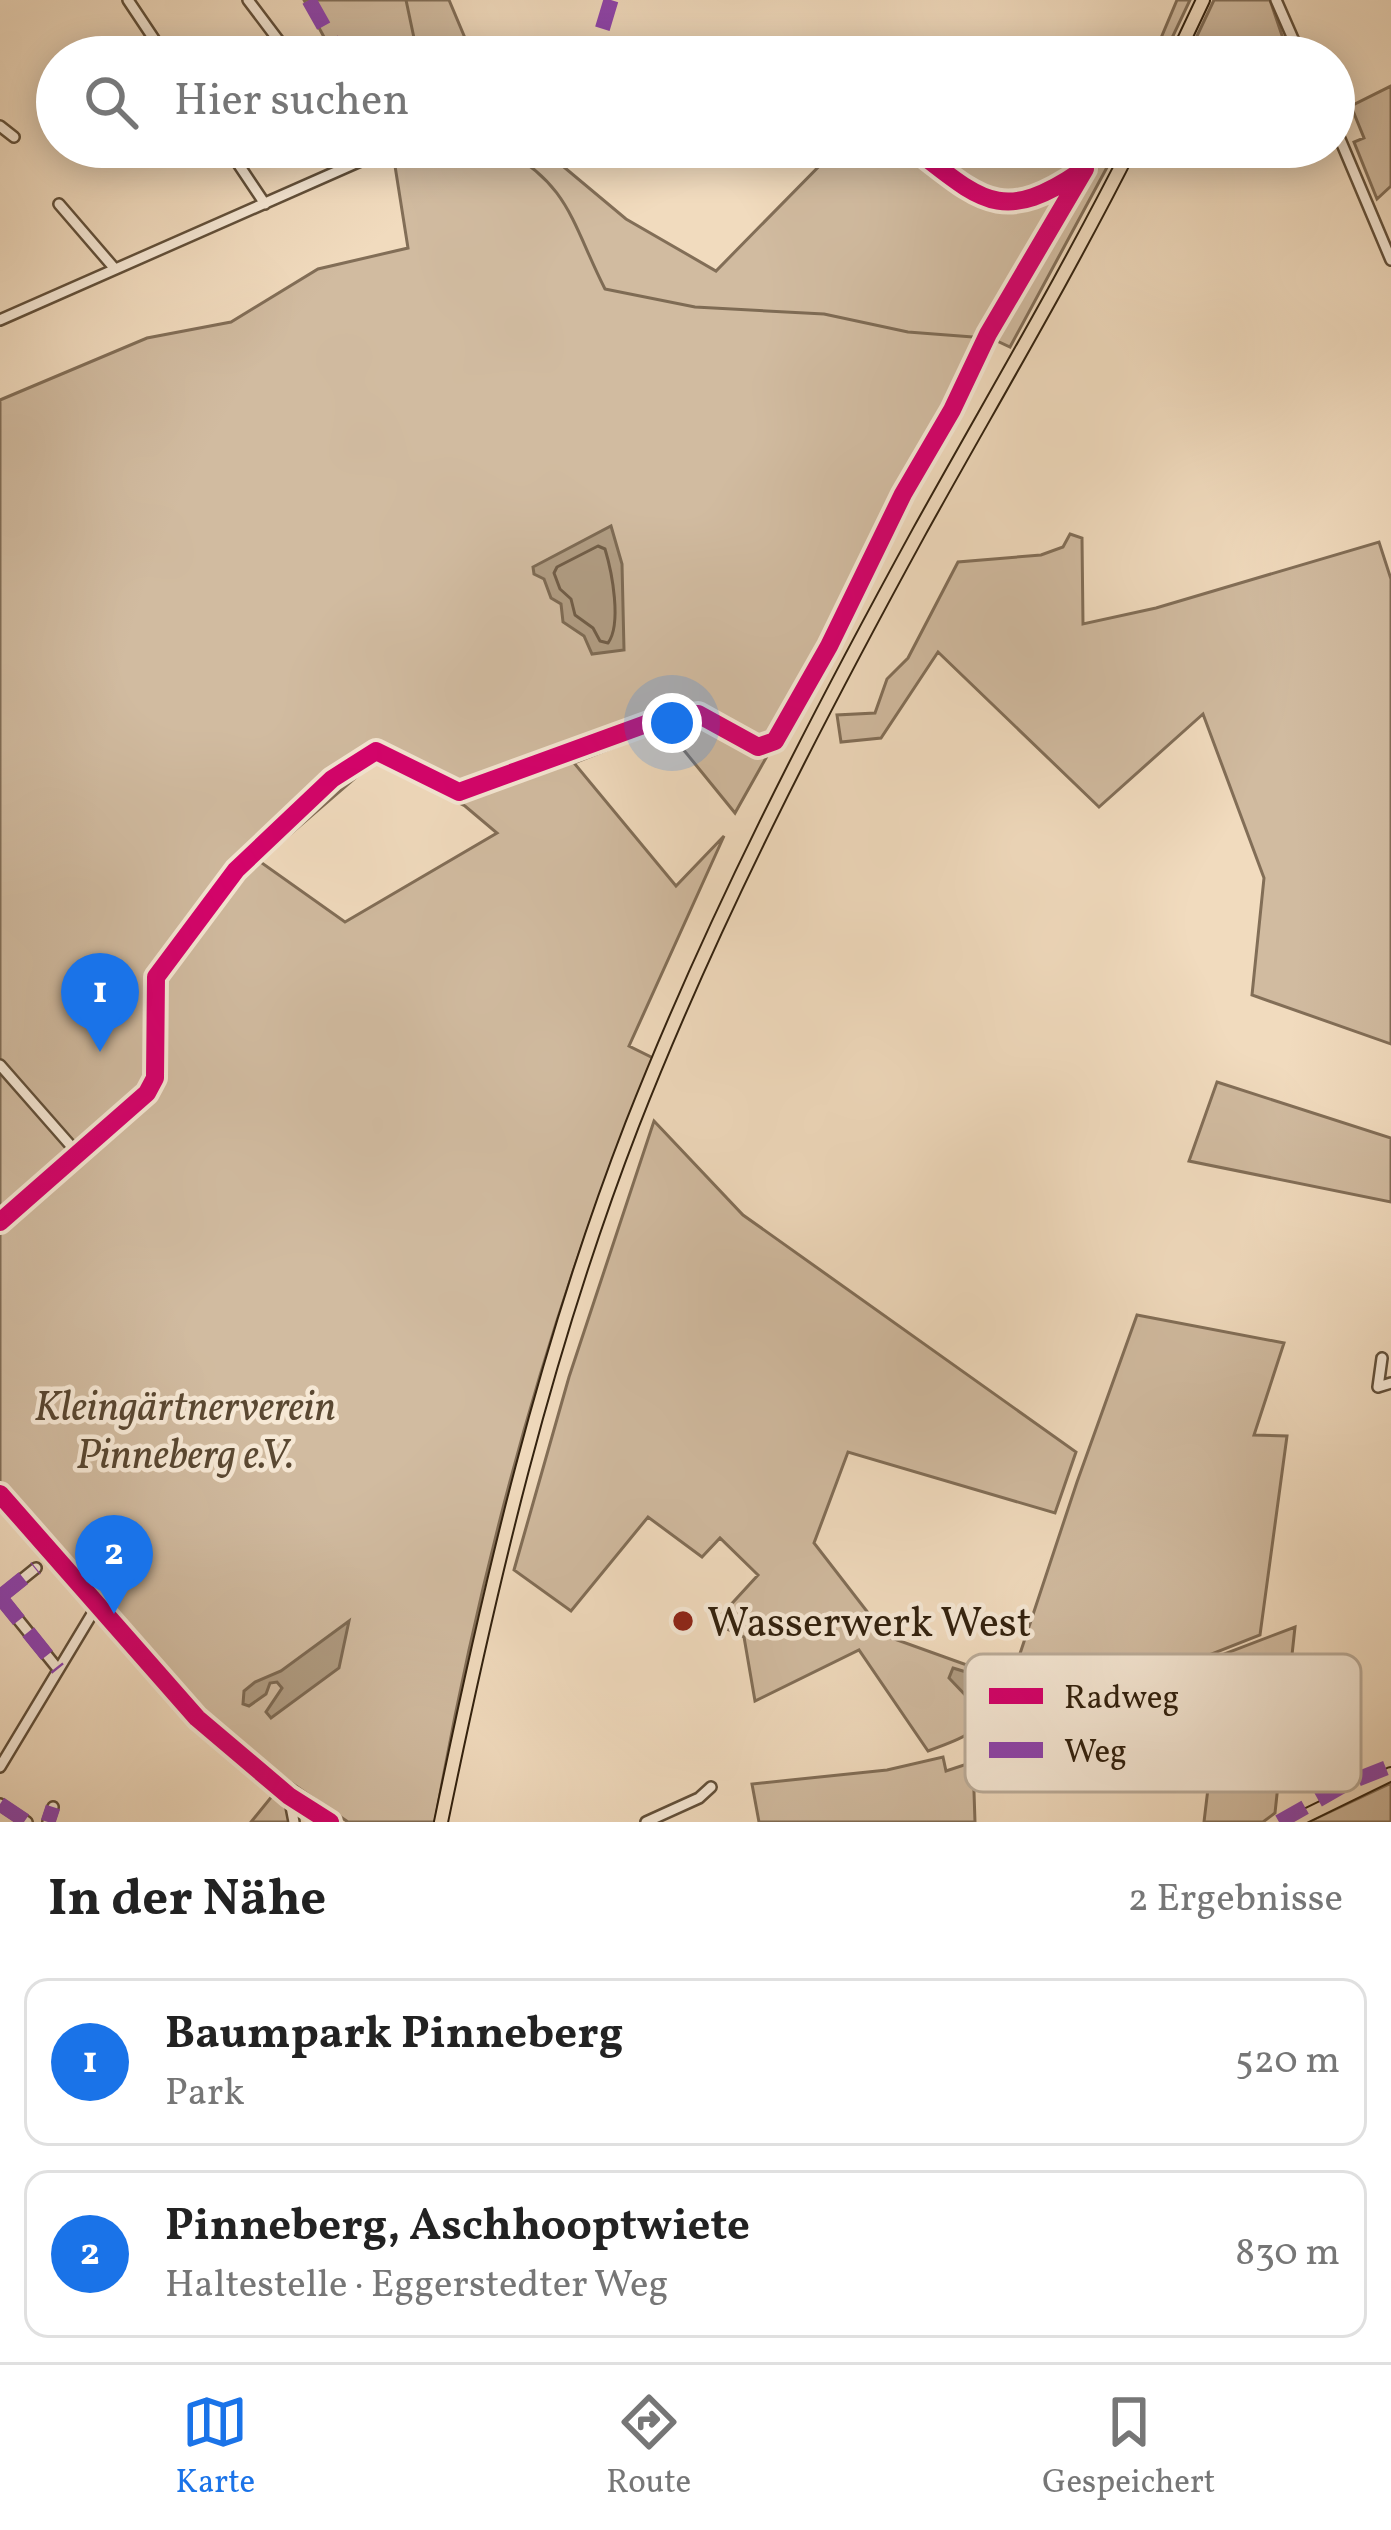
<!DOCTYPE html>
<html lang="de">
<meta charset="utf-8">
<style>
body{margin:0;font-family:Vollkorn,serif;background:#f2f2f2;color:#222}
.you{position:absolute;left:672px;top:723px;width:42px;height:42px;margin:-30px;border:9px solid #fff;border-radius:50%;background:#1a73e8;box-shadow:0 0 0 18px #1a73e833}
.badge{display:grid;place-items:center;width:78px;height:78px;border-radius:50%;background:#1a73e8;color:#fff;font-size:39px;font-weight:700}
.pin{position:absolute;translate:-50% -99px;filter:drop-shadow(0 3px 6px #0008)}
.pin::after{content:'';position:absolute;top:63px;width:42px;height:36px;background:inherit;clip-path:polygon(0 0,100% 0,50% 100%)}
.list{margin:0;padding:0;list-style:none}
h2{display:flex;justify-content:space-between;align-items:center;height:156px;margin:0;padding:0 48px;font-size:51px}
h2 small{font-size:39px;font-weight:400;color:#767676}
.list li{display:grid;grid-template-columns:78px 1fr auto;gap:36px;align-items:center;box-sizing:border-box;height:168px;margin:0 24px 24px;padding:0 24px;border:3px solid #e0e0e0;border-radius:24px}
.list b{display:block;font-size:45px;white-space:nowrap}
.list p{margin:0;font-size:39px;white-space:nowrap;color:#767676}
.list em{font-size:39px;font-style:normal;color:#767676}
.icon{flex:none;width:66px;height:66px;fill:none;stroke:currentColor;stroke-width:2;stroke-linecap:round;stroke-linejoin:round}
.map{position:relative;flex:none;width:1391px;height:1822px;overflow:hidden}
.search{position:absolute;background:#fff;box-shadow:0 6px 30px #0003;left:36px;right:36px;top:36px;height:132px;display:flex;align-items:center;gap:30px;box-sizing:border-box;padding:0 42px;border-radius:66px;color:#767676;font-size:45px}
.sheet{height:540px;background:#fff}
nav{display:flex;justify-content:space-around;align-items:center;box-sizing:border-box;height:168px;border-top:3px solid #e0e0e0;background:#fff;font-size:33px;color:#767676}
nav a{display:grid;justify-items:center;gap:6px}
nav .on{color:#1a73e8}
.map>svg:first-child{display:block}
.green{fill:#d1bba0;stroke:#826e57;stroke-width:3;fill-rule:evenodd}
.water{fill:#b09c82;stroke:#7e6b54;stroke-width:3}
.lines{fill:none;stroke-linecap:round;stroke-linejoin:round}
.shore{stroke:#715e48;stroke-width:3}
.stream{stroke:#7e6b54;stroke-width:3}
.minor-casing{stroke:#62503a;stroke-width:14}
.major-casing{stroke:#32210e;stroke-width:16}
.minor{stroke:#f6e8d5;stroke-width:9}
.major{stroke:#f1dbbe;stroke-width:12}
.quiet{stroke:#8e44ad;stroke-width:15;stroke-dasharray:30 15;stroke-linecap:butt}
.cycleway-casing{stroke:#f6e8d5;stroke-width:26}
.cycleway{stroke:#d6006c;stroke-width:18}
.poi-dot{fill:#8f2418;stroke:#f6e8d5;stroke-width:4.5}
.labels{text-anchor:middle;stroke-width:9;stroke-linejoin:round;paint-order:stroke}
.park-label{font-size:42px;font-style:italic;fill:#5a4832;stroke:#f6e8d5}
.poi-label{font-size:42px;fill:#32210e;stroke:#f6e8d5;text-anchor:start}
.key{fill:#f6e8d5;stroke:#bbac99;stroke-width:3}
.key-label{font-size:33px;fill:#32210e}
</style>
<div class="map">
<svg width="1391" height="1822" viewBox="0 0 1391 1822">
<rect width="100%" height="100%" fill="#f1dbbe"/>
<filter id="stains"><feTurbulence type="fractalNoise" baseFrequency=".00167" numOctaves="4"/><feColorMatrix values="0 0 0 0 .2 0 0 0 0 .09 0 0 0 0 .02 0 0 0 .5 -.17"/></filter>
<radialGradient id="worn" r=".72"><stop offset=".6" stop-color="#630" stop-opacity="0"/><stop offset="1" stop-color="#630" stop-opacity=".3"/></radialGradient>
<path class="green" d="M 304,0 L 449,0 L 473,57 L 340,57 L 331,50 Z
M 1177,0 L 1190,0 L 1163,57 L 1153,57 Z
M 1214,0 L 1270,0 L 1287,50 L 1274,57 L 1187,57 Z
M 1391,86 L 1391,186 L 1377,199 L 1354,142 L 1364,138 L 1351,106 Z
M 392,147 L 540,147 L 626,219 L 716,271 L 838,147 L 1031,147 L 1079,165 L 1093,161 L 1101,147 L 1118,147 L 1010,347 L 982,334 L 900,494 L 829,646 L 735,813 L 665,727 L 574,763 L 676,886 L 724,836 L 629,1046 L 653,1058 C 551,1303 481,1561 435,1822 L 348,1822 L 290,1782 L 202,1712 L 0,1482 L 0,400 L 147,338 L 231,322 L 318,269 L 408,248 ZM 376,760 L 465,806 L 497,833 L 345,922 L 259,861 Z
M 1070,534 L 1082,538 L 1083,624 L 1156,608 L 1379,542 L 1391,579 L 1391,1044 L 1252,995 L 1264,878 L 1203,714 L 1099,807 L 938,652 L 881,738 L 841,742 L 837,715 L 875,713 L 887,679 L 908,658 L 958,562 L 1041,555 L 1063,547 Z
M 1217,1082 L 1391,1138 L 1391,1202 L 1189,1161 Z
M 654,1121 L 743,1215 L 1076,1452 L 1055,1513 L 848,1452 L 814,1543 L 886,1636 L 1003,1678 C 988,1728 975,1734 928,1751 L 859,1650 L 755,1701 L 744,1637 L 714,1623 L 758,1575 L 720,1538 L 702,1557 L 648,1517 L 571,1611 L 514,1570 L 569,1377 Z
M 1137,1315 L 1284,1343 L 1254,1435 L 1287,1436 L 1260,1635 L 991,1741 L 1077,1482 Z
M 1295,1627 L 1275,1813 L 1263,1822 L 1204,1822 L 1224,1654 Z
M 943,1757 L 946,1771 L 973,1762 L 975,1822 L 759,1822 L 752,1784 L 887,1770 Z
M 1391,1783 L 1391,1822 L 1308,1822 Z
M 277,1790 L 285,1796 L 290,1822 L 251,1822 Z"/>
<path class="water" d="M 611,526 L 622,564 L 624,650 L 592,654 L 584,636 L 563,622 L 561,604 L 551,598 L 544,579 L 534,574 L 533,567 Z
M 349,1621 L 339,1668 L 271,1718 L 266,1712 L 282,1688 L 277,1682 L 270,1683 L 266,1694 L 249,1706 L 243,1704 L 244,1691 L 255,1682 L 281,1671 Z
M 953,1668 L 989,1679 L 992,1691 L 983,1703 L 971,1701 L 949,1678 Z"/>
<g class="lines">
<path class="shore" d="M 598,546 L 605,549 C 612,572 622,624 608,643 L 600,641 L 593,628 L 575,615 L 571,599 L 560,589 L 554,573 L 557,567 Z"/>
<path class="stream" d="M 406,0 L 418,57
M 500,147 C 570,184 572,224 605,289 L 695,307 L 824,314 L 908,332 L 973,337"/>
<g class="minor-casing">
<path id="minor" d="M 128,0 L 166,57
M 248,0 L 291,57
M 1276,0 L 1301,57
M 1334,125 L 1391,260
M 0,126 L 14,137
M 227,147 L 265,204
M 59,204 L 115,269
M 0,320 L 390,148
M 0,1065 L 79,1155 L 0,1222
M 1382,1358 L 1378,1387 L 1391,1383
M 0,1494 L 197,1718 L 282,1788 L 289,1796 L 294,1822
M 0,1597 L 58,1669
M 0,1597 L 36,1568
M 0,1767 L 98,1604
M 0,1804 L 27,1822
M 48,1822 L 53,1807
M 646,1822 L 699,1798 L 711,1787"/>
</g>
<g class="major-casing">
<path id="major" d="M 1176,57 L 1203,0
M 441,1822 C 490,1585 544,1352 632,1125 C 712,921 814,724 919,532 C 990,404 1065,278 1131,147
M 1293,1822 L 1391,1774"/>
</g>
<use href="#minor" class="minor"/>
<use href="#major" class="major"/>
<path class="quiet" d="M 309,0 L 341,57
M 611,0 L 596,50 L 616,57
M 390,147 L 390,148
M 0,1597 L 58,1669
M 0,1597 L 36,1568
M 0,1804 L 27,1822
M 48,1822 L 53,1807
M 1279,1822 L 1348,1783 L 1391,1766"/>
<g class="cycleway-casing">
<path id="cycleway" d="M 912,147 C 980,199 1000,226 1080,172
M 0,1222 L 147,1093 L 155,1078 L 156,977 L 236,870 L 332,779 L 376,751 L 459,792 L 657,720 L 698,714 L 758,747 L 775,741 L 829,646 L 903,494 L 952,410 L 988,334 L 1085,169
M 0,1494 L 197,1718 L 289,1796 L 330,1822"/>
</g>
<use href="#cycleway" class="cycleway"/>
</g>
<circle class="poi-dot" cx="683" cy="1621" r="12"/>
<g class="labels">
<g class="park-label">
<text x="185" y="1420">Kleingärtnerverein<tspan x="185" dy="48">Pinneberg e.V.</tspan></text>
</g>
<g class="poi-label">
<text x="707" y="1636">Wasserwerk West</text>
</g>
</g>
<rect x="965" y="1654" width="396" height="138" rx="18" class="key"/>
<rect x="989" y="1688" width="54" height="16" fill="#d6006c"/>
<rect x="989" y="1742" width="54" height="16" fill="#8e44ad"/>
<g class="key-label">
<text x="1064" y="1708">Radweg</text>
<text x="1064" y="1762">Weg</text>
</g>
<rect width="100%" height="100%" filter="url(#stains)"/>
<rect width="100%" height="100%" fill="url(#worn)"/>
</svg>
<div class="you"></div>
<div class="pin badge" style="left:100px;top:1052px">1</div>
<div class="pin badge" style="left:114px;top:1614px">2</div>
<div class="search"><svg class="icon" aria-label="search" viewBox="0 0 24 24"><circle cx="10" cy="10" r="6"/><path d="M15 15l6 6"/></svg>Hier suchen</div>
</div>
<section class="sheet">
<h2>In der Nähe<small>2 Ergebnisse</small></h2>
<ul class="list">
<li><span class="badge">1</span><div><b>Baumpark Pinneberg</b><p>Park</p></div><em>520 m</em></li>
<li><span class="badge">2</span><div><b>Pinneberg, Aschhooptwiete</b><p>Haltestelle · Eggerstedter Weg</p></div><em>830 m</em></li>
</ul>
</section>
<nav>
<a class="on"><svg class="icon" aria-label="map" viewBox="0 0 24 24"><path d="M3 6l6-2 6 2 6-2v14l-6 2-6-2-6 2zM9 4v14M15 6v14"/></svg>Karte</a>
<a><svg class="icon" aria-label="directions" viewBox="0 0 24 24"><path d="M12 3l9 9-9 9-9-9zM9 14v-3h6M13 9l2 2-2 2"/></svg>Route</a>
<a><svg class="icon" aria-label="saved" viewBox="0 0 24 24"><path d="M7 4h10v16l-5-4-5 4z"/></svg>Gespeichert</a>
</nav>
